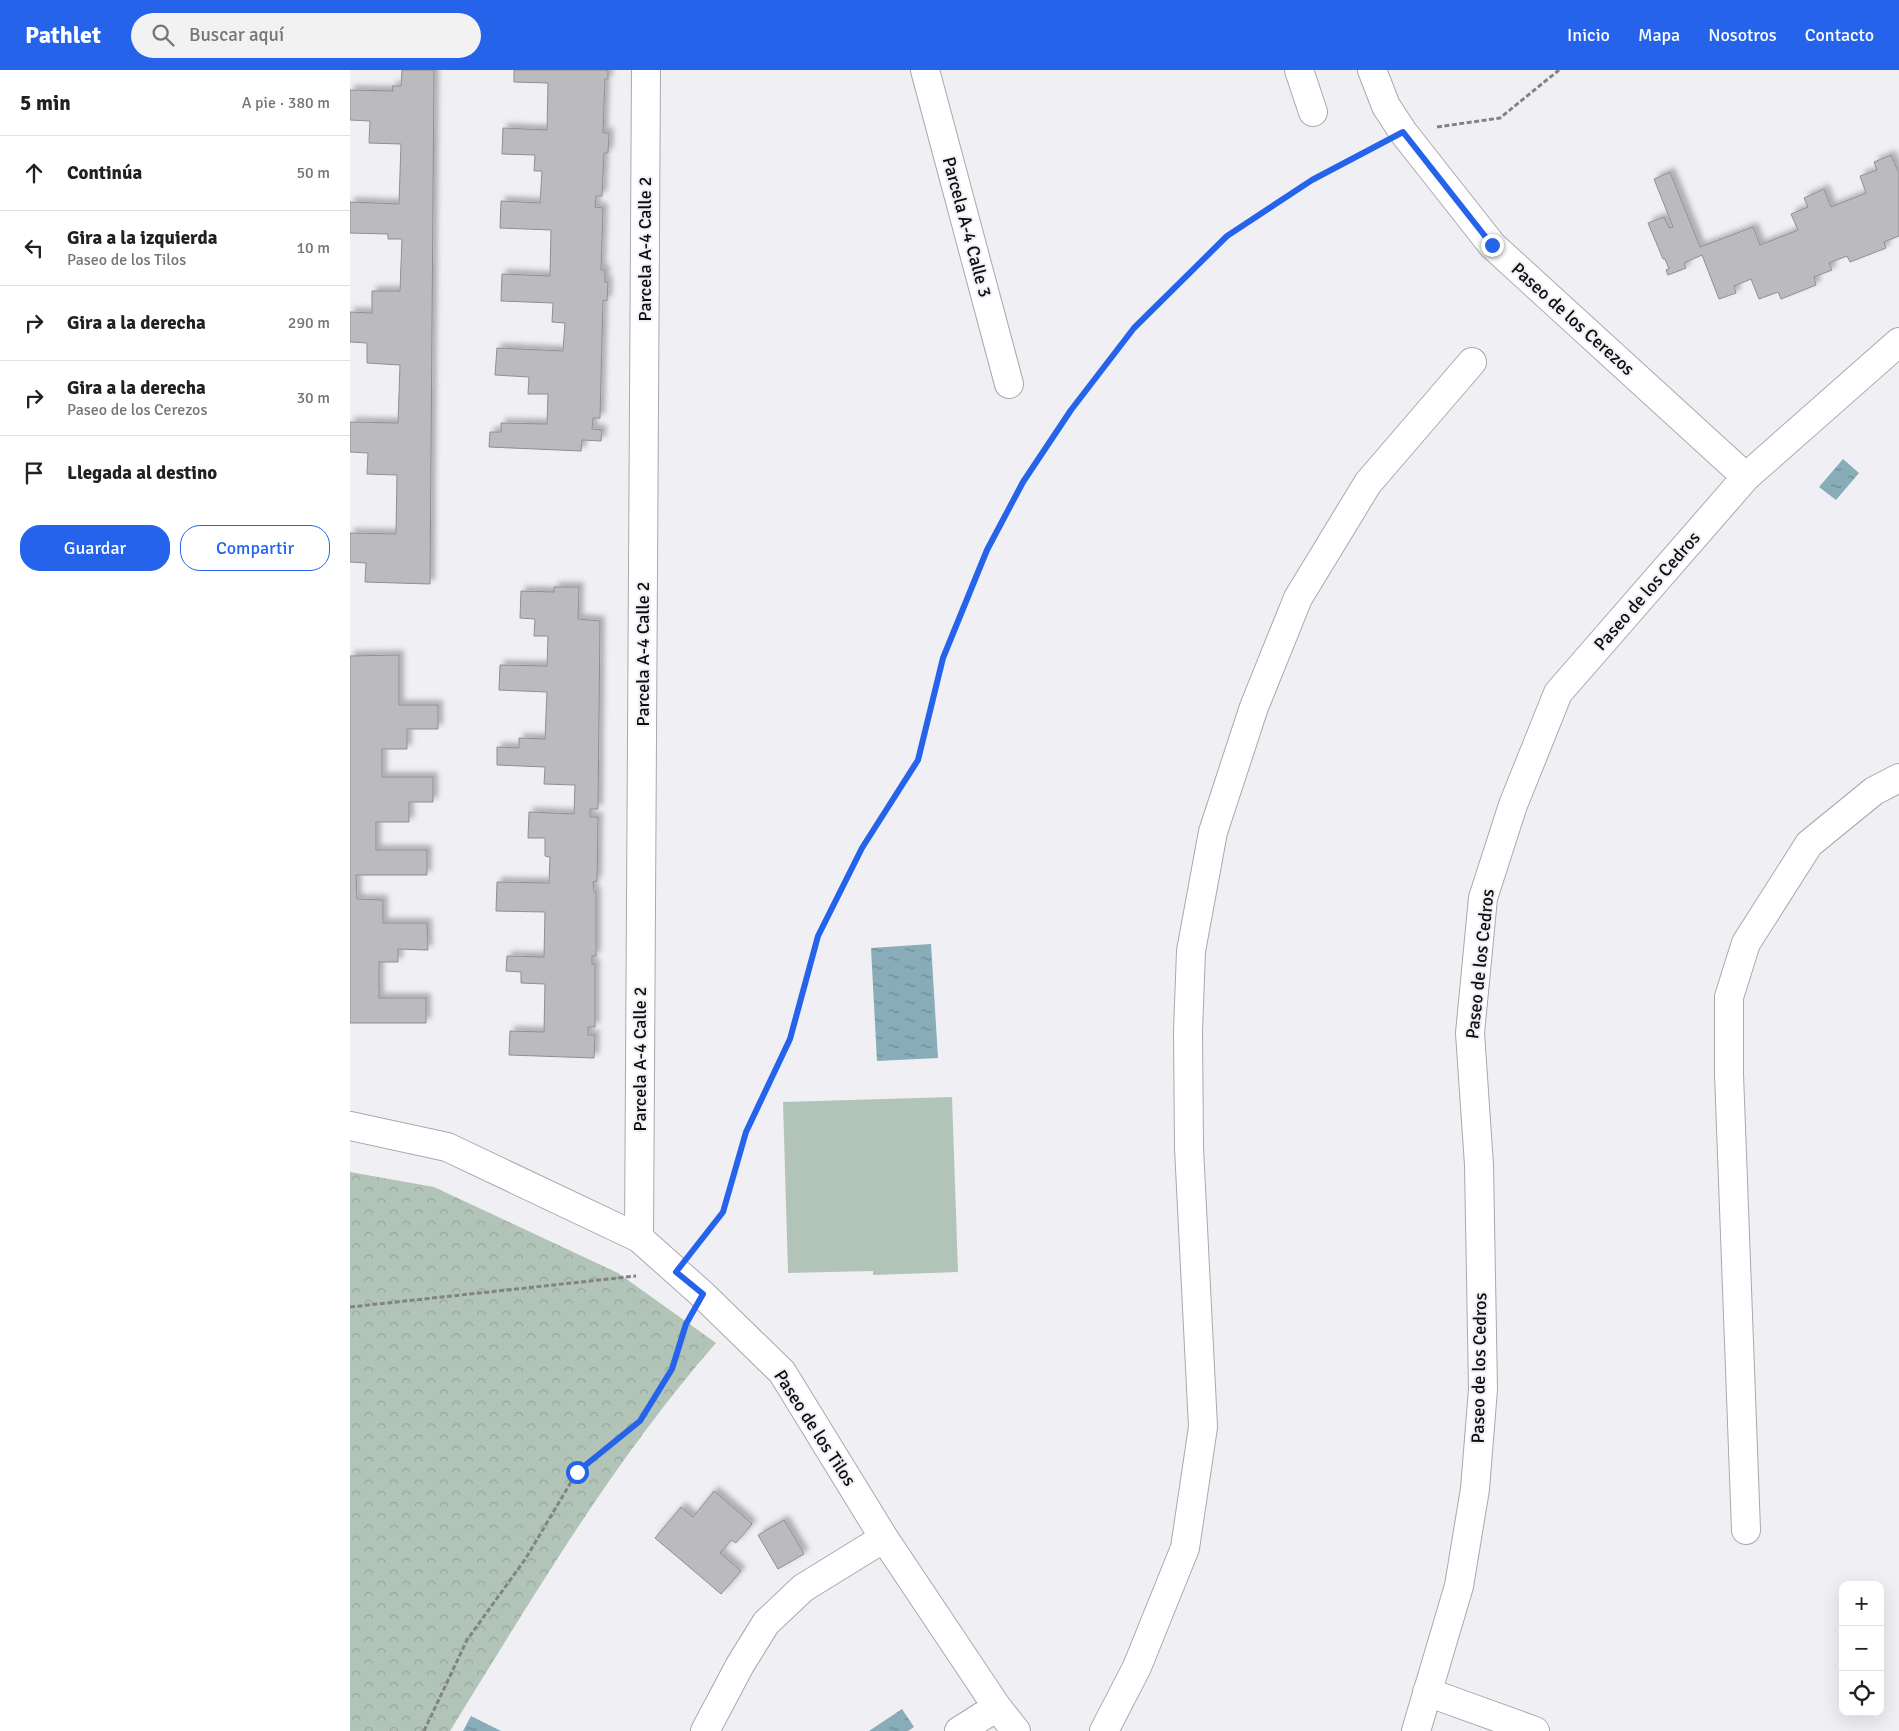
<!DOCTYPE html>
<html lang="es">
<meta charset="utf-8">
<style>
body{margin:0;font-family:Signika,sans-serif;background:#f2f2f2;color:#202124}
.controls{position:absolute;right:15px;bottom:15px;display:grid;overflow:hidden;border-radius:10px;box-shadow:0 5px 20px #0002}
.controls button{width:45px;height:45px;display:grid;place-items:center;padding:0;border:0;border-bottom:1px solid #e0e0e0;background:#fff;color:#202124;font:25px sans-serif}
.stop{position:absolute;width:15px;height:15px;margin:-11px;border:4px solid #2563eb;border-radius:50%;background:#fff}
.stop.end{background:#2563eb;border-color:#fff;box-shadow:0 1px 5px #0008}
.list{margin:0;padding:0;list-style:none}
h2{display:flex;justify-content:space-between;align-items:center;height:65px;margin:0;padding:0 20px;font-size:21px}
h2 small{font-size:16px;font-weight:400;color:#757577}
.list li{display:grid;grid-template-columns:32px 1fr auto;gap:15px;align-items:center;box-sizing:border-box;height:75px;padding:0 20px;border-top:1px solid #e0e0e0}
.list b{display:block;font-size:19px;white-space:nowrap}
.list p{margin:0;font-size:16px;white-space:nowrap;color:#757577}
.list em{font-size:16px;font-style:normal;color:#757577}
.actions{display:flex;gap:10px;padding:15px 20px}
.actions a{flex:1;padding:11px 0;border:1px solid #2563eb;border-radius:20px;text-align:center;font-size:18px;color:#2563eb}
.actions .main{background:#2563eb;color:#fff}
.icon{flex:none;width:28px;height:28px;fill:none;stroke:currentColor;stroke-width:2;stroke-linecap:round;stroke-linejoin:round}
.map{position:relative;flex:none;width:1549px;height:1661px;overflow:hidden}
header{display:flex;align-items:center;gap:30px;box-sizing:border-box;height:70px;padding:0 25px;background:#2563eb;color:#fff}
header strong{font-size:24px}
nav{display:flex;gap:28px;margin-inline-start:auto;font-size:18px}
.search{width:350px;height:45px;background:#f2f2f2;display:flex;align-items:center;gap:12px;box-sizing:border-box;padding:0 18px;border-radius:28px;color:#757577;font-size:19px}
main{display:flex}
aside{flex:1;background:#fff}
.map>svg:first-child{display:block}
.park{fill:url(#park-crowns)}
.pitch{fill:#b2c4b8}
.water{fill:url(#water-ripples)}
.building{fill:#bbbabe;stroke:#8f8f93;filter:url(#shadow)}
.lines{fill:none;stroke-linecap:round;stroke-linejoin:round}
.street-casing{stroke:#a9a9ad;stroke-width:30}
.path{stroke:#838286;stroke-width:3;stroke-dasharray:5 2.5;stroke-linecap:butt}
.street{stroke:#fff;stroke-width:28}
.route{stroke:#2563eb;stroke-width:6}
.labels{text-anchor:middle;stroke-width:4;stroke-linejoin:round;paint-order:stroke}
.street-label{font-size:18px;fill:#0d0c0e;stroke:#f0eff4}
</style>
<header>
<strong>Pathlet</strong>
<div class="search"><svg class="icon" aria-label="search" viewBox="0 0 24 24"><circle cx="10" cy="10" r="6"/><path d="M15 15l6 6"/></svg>Buscar aquí</div>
<nav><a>Inicio</a><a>Mapa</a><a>Nosotros</a><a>Contacto</a></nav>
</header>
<main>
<aside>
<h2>5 min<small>A pie · 380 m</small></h2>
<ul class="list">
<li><svg class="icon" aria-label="ahead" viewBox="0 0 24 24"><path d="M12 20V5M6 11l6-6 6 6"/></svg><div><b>Continúa</b></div><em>50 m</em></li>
<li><svg class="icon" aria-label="left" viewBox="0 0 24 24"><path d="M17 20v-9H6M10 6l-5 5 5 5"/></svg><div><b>Gira a la izquierda</b><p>Paseo de los Tilos</p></div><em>10 m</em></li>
<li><svg class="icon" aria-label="right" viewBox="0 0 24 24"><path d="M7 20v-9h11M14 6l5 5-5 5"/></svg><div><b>Gira a la derecha</b></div><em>290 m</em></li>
<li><svg class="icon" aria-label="right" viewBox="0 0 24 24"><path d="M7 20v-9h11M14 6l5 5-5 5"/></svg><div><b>Gira a la derecha</b><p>Paseo de los Cerezos</p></div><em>30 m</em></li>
<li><svg class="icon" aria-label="arrive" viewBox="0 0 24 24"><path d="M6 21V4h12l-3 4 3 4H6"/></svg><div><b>Llegada al destino</b></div></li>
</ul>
<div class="actions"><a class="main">Guardar</a><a>Compartir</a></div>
</aside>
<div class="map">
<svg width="1549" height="1661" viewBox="0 0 1549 1661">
<defs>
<pattern id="park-crowns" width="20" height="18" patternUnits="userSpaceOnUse" patternTransform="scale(1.25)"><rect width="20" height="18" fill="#b2c4b8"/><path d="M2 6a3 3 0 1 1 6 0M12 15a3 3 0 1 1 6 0" fill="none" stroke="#98a79d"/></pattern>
<pattern id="water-ripples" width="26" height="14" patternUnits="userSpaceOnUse" patternTransform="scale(1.25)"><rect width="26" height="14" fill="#88acb8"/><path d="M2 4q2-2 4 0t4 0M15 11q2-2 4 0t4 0" fill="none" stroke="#6e8a94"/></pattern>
<filter id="shadow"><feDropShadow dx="4.5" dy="-4.5" stdDeviation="2.5" flood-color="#0004"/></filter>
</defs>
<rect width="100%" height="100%" fill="#f0eff4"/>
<path class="park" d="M 0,1102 L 84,1117 L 268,1203 L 366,1273 C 262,1392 183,1527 100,1661 L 0,1661 Z"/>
<path class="pitch" d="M 602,1027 L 608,1202 L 523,1205 L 523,1201 L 438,1203 L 433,1032 Z"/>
<path class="water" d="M 1493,389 L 1509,403 L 1486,430 L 1469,417 Z
M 581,874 L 588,988 L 527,991 L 521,878 Z
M 552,1639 L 564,1657 L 558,1661 L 519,1661 Z
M 121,1646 L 151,1661 L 113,1661 Z"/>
<path class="building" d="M 52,0 L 84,0 L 80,514 L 15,512 L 16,493 L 0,492 L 0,463 L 46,464 L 47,405 L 17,404 L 18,383 L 0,382 L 0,352 L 48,353 L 50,295 L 17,293 L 17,273 L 0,272 L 0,242 L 22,243 L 22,221 L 50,221 L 52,169 L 38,169 L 38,164 L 0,163 L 0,132 L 49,134 L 51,74 L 19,73 L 20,51 L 0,50 L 0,20 L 43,21 L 42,16 L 51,16 Z
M 164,0 L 258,0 L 258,9 L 255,9 L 253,63 L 259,63 L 258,83 L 254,83 L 252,126 L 246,126 L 245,137 L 253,138 L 251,200 L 255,200 L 255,212 L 258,212 L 257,231 L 253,230 L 250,348 L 243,348 L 242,359 L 252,360 L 251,371 L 232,370 L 231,381 L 139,377 L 140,362 L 151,362 L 151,353 L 197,354 L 198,324 L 178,324 L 179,307 L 145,305 L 147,278 L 213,281 L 215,253 L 202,252 L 203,233 L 151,231 L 152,204 L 200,206 L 201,160 L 150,158 L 151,131 L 190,133 L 192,101 L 184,101 L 185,85 L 152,84 L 153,58 L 197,60 L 198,13 L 164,12 Z
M 1541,85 L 1549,103 L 1549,166 L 1534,172 L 1536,178 L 1500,192 L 1497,186 L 1479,193 L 1482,200 L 1464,207 L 1466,215 L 1431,229 L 1428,222 L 1409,229 L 1401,209 L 1384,216 L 1386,223 L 1369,229 L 1352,185 L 1334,193 L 1336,198 L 1318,205 L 1316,200 L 1319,199 L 1315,189 L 1313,189 L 1298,153 L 1314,147 L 1319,158 L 1323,157 L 1304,109 L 1320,102 L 1350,177 L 1403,157 L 1410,175 L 1448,160 L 1441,144 L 1458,137 L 1454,128 L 1474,119 L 1481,137 L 1516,123 L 1510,106 L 1527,100 L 1524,92 Z
M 204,517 L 229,517 L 228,549 L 250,551 L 248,739 L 240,739 L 240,747 L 248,747 L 247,811 L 243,812 L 244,822 L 246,822 L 246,886 L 242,886 L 242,894 L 245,894 L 245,957 L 238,957 L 238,965 L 245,965 L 244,988 L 159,985 L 160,961 L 194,962 L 195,914 L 171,913 L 171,902 L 156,901 L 157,886 L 194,887 L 195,842 L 146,841 L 147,812 L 199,813 L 200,787 L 195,786 L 195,768 L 178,768 L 179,742 L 224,744 L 225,715 L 194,714 L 195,697 L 147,695 L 147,677 L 169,678 L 169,668 L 195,669 L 197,622 L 149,620 L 150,595 L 197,596 L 198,566 L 184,566 L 185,549 L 170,548 L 171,521 L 204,522 Z
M 49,585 L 49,635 L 88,635 L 88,659 L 57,659 L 57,679 L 32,679 L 32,707 L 83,707 L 83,732 L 59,732 L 59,752 L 26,752 L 26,780 L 77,780 L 77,805 L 6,805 L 7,829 L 33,830 L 33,853 L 77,853 L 78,880 L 48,879 L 48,892 L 29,892 L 29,928 L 76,928 L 76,953 L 0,953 L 0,586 Z
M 364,1421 L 402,1454 L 386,1473 L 381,1470 L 370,1483 L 391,1501 L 371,1524 L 305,1468 L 331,1437 L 343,1447 Z
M 434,1450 L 454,1484 L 428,1499 L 408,1465 Z"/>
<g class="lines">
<g class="street-casing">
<path id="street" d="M 575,0 L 659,314
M 949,0 L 963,42
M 1022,0 L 1036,36 L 1053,62 L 1142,175 L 1396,407
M 0,1056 L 97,1077 L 289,1168 L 353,1225 L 432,1302 L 534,1468 L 647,1637 L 666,1661
M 289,1168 L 296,0
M 1396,1460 L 1379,1004 L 1379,927 L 1396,873 L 1459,774 L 1524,721 L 1549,708
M 1077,1622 L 1185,1661
M 355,1661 L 390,1595 L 416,1553 L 453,1518 L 534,1468
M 609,1661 L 647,1637
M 754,1661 L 787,1597 L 835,1478 L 853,1357 L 839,1078 L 838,961 L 841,881 L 863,762 L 904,637 L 948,528 L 1018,413 L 1122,292
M 1066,1661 L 1109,1516 L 1125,1419 L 1133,1319 L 1129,1095 L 1120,963 L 1133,828 L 1163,735 L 1208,623 L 1396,407 L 1549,272"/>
</g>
<path class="path" d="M 1087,57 L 1150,48 L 1209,0
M 345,1178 L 373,1143 L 396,1062 L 440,969 L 468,866 L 512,778 L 568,690 L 593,588 L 637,481 L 673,411 L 721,340 L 784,258 L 877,166 L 963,110 L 1027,76
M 0,1237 L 286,1206
M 74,1661 L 117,1570 L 176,1488 L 227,1402 L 290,1351 L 322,1299 L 337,1251"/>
<use href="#street" class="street"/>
</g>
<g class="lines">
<path class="route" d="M 227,1402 L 290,1351 L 322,1299 L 336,1254 L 353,1224 L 326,1202 L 373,1142 L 396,1062 L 440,969 L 468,866 L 512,778 L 568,690 L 593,588 L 637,480 L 673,412 L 721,340 L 784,258 L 877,166 L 962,110 L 1053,62 L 1142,175"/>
</g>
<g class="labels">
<g class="street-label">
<text transform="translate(617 157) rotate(75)" y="6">Parcela A-4 Calle 3</text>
<text transform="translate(295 179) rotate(-90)" y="6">Parcela A-4 Calle 2</text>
<text transform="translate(1223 249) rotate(42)" y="6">Paseo de los Cerezos</text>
<text transform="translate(1297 521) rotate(-49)" y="6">Paseo de los Cedros</text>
<text transform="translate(293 584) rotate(-90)" y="6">Parcela A-4 Calle 2</text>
<text transform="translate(1130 894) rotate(-84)" y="6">Paseo de los Cedros</text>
<text transform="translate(290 989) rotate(-90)" y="6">Parcela A-4 Calle 2</text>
<text transform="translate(1129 1298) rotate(-89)" y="6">Paseo de los Cedros</text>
<text transform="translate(465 1358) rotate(57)" y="6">Paseo de los Tilos</text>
</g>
</g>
</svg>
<div class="controls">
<button>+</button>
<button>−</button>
<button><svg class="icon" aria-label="locate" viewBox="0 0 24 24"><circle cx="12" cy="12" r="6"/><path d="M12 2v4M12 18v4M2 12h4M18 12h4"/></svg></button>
</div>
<div class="stop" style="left:227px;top:1402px"></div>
<div class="stop end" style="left:1142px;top:175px"></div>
</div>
</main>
